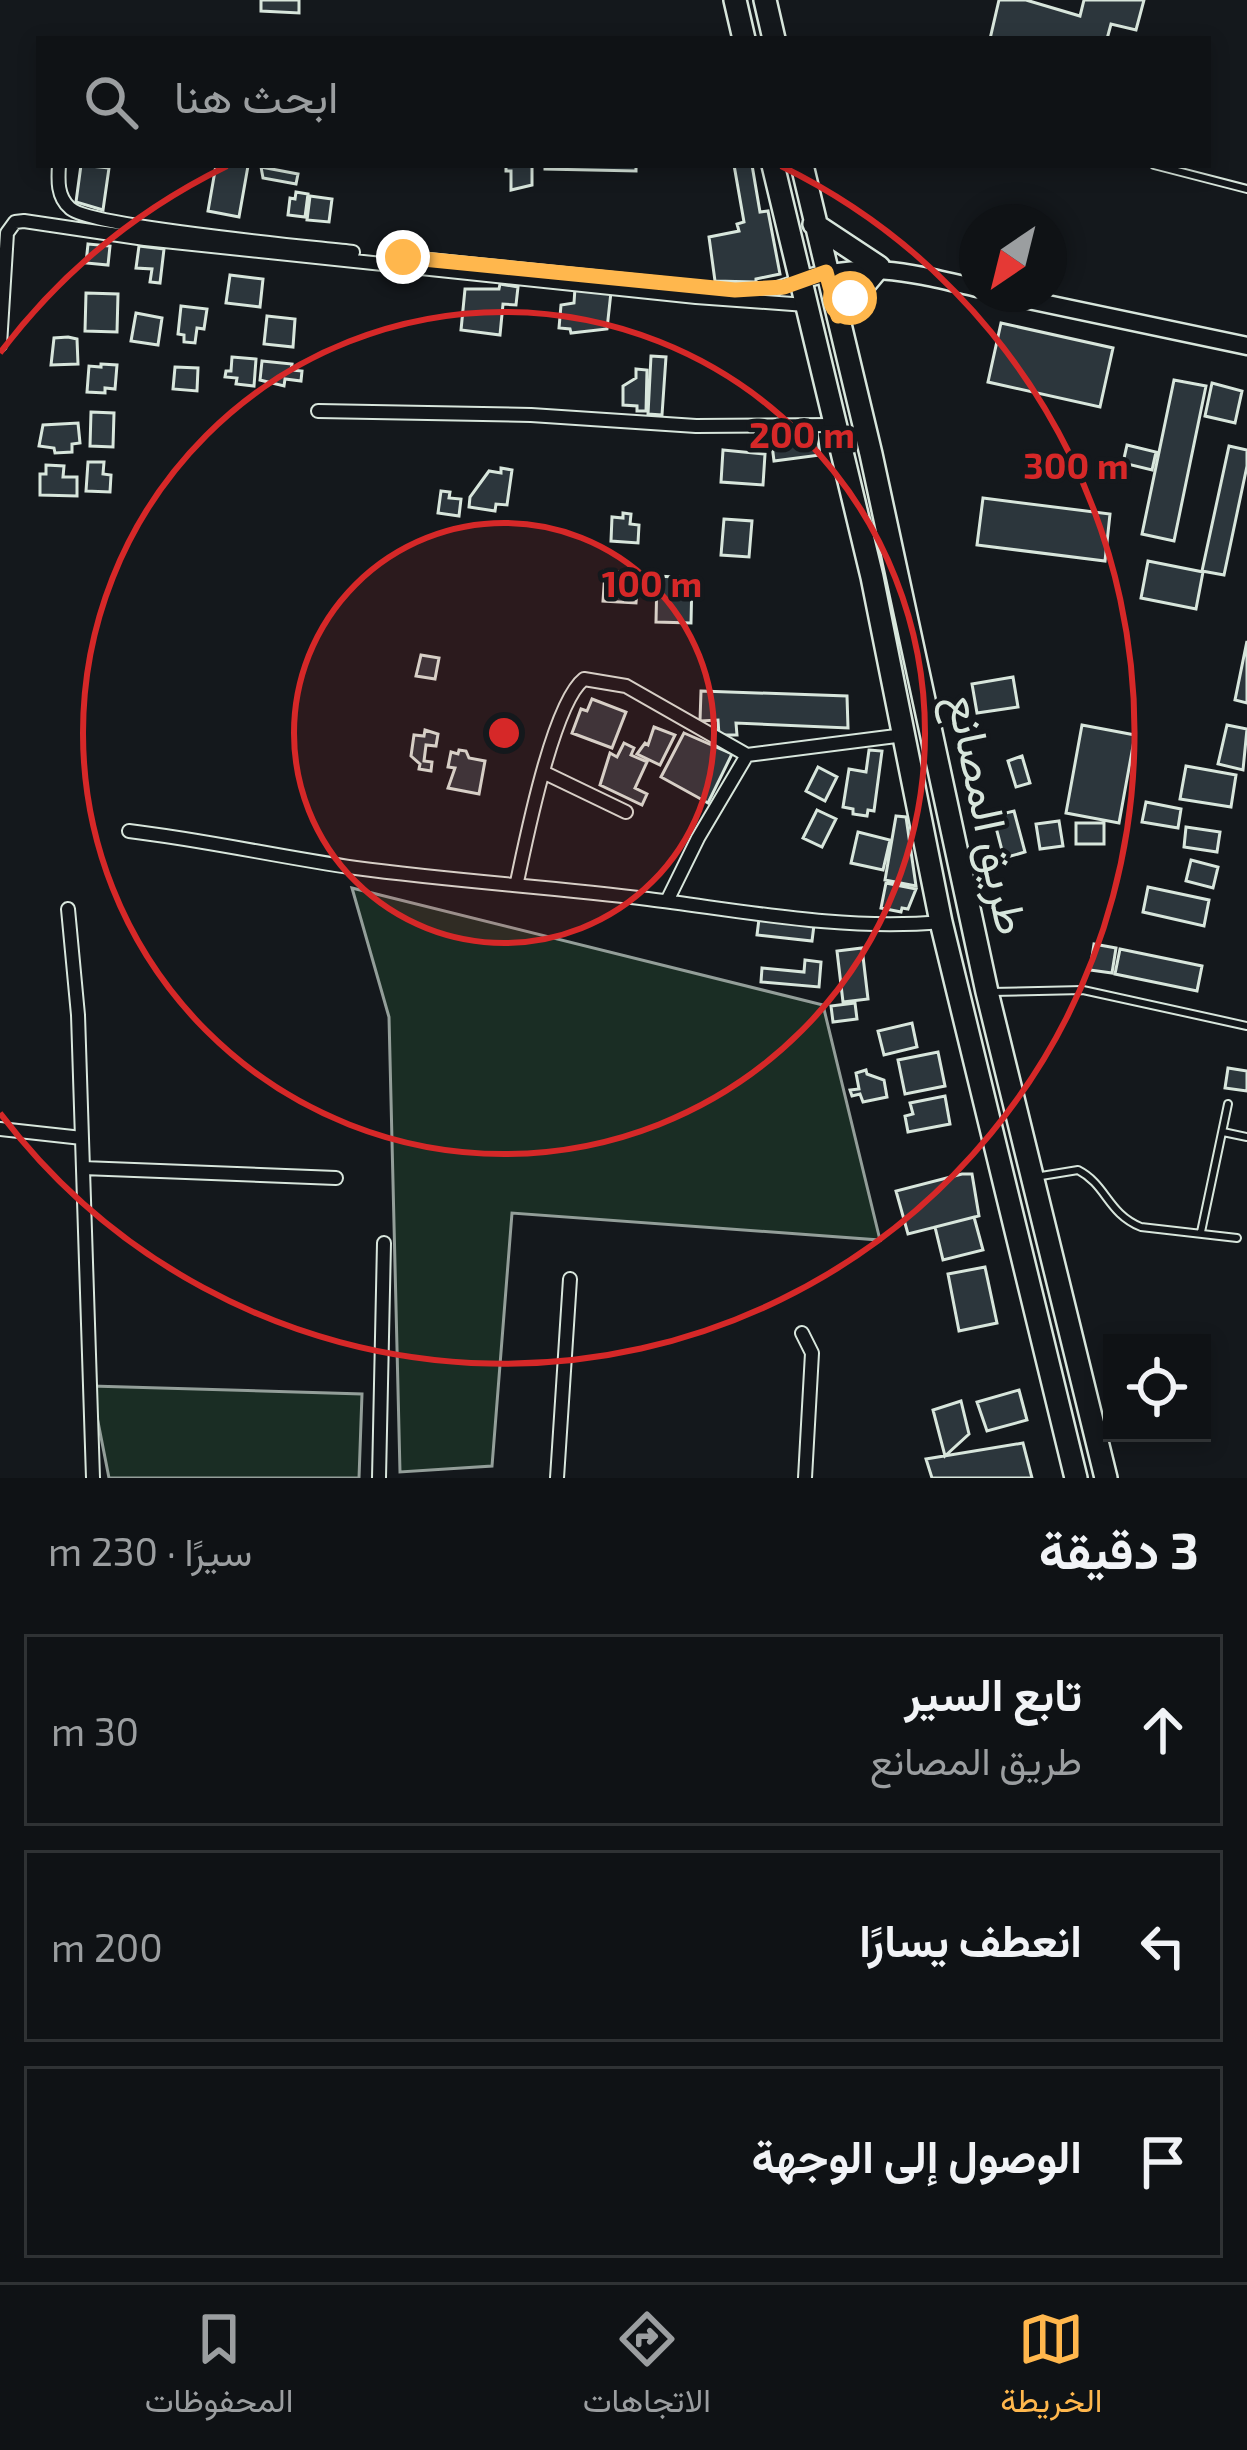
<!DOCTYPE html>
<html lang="ar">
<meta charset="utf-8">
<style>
body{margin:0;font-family:"Exo 2",Vazirmatn,sans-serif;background:#1d2022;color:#f1f3f6;direction:rtl}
.controls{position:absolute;right:36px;bottom:36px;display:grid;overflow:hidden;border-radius:0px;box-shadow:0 6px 18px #0003}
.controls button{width:108px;height:108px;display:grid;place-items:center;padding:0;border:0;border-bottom:3px solid #2f3234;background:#0f1215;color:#f1f3f6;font:60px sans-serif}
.compass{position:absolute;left:959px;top:204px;width:108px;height:108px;border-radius:50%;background:#0f1215;box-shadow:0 6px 18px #0003;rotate:215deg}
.stop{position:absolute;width:36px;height:36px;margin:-27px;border:9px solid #ffb74d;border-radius:50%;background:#fff}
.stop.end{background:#ffb74d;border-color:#fff;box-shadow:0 3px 12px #0008}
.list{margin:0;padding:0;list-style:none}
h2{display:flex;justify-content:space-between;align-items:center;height:156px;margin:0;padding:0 48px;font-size:51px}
h2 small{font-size:39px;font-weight:400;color:#9b9ea0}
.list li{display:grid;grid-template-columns:78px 1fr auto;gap:36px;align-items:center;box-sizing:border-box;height:192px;margin:0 24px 24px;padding:0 24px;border:3px solid #2f3234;border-radius:0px}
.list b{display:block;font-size:45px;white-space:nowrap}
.list p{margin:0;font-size:39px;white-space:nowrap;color:#9b9ea0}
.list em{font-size:39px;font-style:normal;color:#9b9ea0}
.icon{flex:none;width:66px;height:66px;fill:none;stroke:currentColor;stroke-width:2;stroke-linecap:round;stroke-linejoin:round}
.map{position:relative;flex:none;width:1247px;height:1478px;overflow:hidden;direction:ltr}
.search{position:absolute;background:#0f1215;box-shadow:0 6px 18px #0003;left:36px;right:36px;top:36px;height:132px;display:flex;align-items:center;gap:30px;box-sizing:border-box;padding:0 42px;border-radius:0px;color:#9b9ea0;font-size:45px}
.sheet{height:804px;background:#0f1215}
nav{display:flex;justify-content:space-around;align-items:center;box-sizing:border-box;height:168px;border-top:3px solid #2f3234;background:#0f1215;font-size:33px;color:#9b9ea0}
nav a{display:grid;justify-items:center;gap:6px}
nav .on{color:#ffb74d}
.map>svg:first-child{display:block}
.green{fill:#1a2d24;stroke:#939e99;stroke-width:3}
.building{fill:#2c363c;stroke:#d8e6dc;stroke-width:3}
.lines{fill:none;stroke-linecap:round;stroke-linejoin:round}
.service-casing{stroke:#d8e6dc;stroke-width:10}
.minor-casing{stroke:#d8e6dc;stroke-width:16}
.tertiary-casing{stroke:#d8e6dc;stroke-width:21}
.primary-casing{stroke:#d8e6dc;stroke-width:26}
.service{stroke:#14181c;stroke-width:6}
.minor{stroke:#14181c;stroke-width:12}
.tertiary{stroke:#14181c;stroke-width:16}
.primary{stroke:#14181c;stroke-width:21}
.route{stroke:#ffb74d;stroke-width:15}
.ring{fill:none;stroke:#d62828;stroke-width:6}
.labels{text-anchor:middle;stroke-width:9;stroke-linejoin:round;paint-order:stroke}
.street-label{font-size:45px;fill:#d8e6dc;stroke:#14181c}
.centre{fill:#d62828;stroke:#14181c;stroke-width:6}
.ring-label{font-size:36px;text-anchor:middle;font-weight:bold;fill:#d62828;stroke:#14181c;stroke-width:9;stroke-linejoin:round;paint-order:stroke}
</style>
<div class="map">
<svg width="1247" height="1478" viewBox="0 0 1247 1478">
<rect width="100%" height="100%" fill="#14181c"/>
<path class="green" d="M 352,888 L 823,1005 L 880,1240 L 512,1213 L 492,1466 L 400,1472 L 389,1017 Z
M 91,1386 L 362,1394 L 359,1478 L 109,1478 Z"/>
<path class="building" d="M 261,0 L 299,0 L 299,13 L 261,11 Z
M 999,0 L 1026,0 L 1080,16 L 1084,0 L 1144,0 L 1136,30 L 1111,24 L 1107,39 L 990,39 Z
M 81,165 L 109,168 L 103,210 L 76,202 Z
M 216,165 L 248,166 L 239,217 L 208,211 Z
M 506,165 L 532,165 L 532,185 L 511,190 L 511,171 L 506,171 Z
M 545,165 L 636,165 L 636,171 L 545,169 Z
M 734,165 L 752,165 L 760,212 L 768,211 L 780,274 L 756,279 L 756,282 L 715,281 L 709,237 L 739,231 L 737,224 L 744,222 Z
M 261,167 L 298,174 L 296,184 L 263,178 Z
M 296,192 L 308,194 L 305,217 L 288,215 L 290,198 L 295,199 Z
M 310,196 L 332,199 L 329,222 L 307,220 Z
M 88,244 L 110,246 L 108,265 L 86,263 Z
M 139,246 L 164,249 L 160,283 L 150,282 L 152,269 L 136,268 Z
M 230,275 L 263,279 L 260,307 L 226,303 Z
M 500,284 L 518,287 L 516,305 L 503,304 L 500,335 L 461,330 L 465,289 L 499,289 Z
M 575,288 L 611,292 L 607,329 L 571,333 L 570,329 L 559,328 L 561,305 L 574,303 Z
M 86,293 L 118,294 L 117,332 L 85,331 Z
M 181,306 L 207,309 L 204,329 L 197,328 L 195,343 L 184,342 L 184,335 L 178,334 Z
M 136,313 L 162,318 L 158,345 L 131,341 Z
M 267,316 L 295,319 L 293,347 L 264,344 Z
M 1001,323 L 1113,348 L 1100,407 L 988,382 Z
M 68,337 L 77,339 L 78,364 L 51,365 L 54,338 Z
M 651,356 L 666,357 L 662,415 L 648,414 Z
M 232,357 L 256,359 L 254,386 L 236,384 L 237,378 L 225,377 L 226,371 L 231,371 Z
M 262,361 L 292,364 L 291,370 L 302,371 L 301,381 L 285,379 L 284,386 L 260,380 Z
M 101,364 L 117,365 L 115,389 L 105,388 L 105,393 L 87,392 L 89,366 L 101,367 Z
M 175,367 L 198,368 L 197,391 L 173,389 Z
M 636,369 L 647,370 L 646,411 L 637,411 L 637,406 L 623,405 L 623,386 L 636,378 Z
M 1174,380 L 1206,386 L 1174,541 L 1142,534 Z
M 1212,383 L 1242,391 L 1235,423 L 1205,416 Z
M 91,412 L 114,413 L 113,447 L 90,446 Z
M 78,423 L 80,443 L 72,444 L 72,452 L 55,453 L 54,448 L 39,446 L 43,425 Z
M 817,432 L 820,455 L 774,461 L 771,437 Z
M 1127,445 L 1156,452 L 1152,470 L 1123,463 Z
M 1229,446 L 1247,450 L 1247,466 L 1224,575 L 1202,571 Z
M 723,450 L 765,454 L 763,485 L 721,482 Z
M 88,462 L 104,462 L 103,474 L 111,475 L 110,492 L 86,491 Z
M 46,465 L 64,466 L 63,477 L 77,477 L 77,496 L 40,495 L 40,474 L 46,474 Z
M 501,468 L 512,470 L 507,505 L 496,504 L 495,511 L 469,507 L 470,497 L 489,471 L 501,473 Z
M 441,491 L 450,492 L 449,498 L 461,499 L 459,516 L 438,513 Z
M 983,498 L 1110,514 L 1105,561 L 977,545 Z
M 623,513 L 631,514 L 630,524 L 639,525 L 638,543 L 611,541 L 612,517 L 623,518 Z
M 724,519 L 752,521 L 749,557 L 721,555 Z
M 1148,561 L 1203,572 L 1196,609 L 1141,598 Z
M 605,571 L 638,574 L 636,603 L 603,601 Z
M 657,576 L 692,578 L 691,623 L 656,622 Z
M 1247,641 L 1247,703 L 1235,700 Z
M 421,655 L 439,658 L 435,679 L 416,676 Z
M 1013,677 L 1018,707 L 977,713 L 972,684 Z
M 701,691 L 847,696 L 848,728 L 736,723 L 737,735 L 719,735 L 718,720 L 700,721 Z
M 592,699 L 626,712 L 612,748 L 572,733 L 581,709 L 587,711 Z
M 1082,725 L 1135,735 L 1119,823 L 1066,813 Z
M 1227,725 L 1247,729 L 1243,770 L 1218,764 Z
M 654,727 L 675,735 L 660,765 L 637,754 L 645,743 L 648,745 Z
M 425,730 L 438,734 L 436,746 L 426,745 L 424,761 L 432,762 L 431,771 L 419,769 L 420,764 L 411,756 L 414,735 L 424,736 Z
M 684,733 L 732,754 L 708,803 L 661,777 Z
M 624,743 L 634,748 L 631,755 L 647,762 L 635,788 L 647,794 L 642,805 L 600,785 L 610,753 L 617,757 Z
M 459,750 L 466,751 L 469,758 L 485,761 L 479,794 L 448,788 L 455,768 L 448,767 L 451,752 L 458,754 Z
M 869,750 L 882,751 L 874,811 L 868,810 L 867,816 L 853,814 L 853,809 L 843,807 L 849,769 L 866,772 Z
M 1022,756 L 1030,783 L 1016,787 L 1008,761 Z
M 1186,766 L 1236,775 L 1231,807 L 1180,799 Z
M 818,767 L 837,777 L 825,801 L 806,791 Z
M 1146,802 L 1181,809 L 1178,828 L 1142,822 Z
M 817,810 L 836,819 L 822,847 L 803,838 Z
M 1014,811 L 1025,852 L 1004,858 L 993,816 Z
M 896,816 L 906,817 L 916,886 L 885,880 Z
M 1059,821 L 1063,846 L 1040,849 L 1036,824 Z
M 1076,823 L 1104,823 L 1104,844 L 1076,844 Z
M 1186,827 L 1220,832 L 1217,852 L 1184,847 Z
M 858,832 L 890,840 L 883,870 L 851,863 Z
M 1191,860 L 1218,867 L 1213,888 L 1186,881 Z
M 886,883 L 916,889 L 908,909 L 902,908 L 901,912 L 881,908 Z
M 1148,887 L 1209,900 L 1204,926 L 1143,912 Z
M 759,919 L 814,925 L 812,941 L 757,935 Z
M 1094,944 L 1116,948 L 1112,973 L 1090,970 Z
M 862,948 L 868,999 L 843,1002 L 837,951 Z
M 1120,949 L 1202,966 L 1197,991 L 1115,974 Z
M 805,960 L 821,962 L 819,987 L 761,982 L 762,968 L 804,972 Z
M 855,1003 L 857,1019 L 833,1022 L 831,1006 Z
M 912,1023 L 917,1047 L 884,1055 L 878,1031 Z
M 938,1052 L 945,1086 L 905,1094 L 898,1060 Z
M 1228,1068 L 1247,1071 L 1247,1091 L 1225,1088 Z
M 866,1070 L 867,1074 L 884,1080 L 887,1097 L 863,1102 L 860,1094 L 852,1096 L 850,1090 L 859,1089 L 856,1073 Z
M 945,1096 L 950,1124 L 908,1132 L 905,1116 L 913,1114 L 910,1103 Z
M 962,1174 L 972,1174 L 979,1216 L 908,1234 L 896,1191 Z
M 974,1217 L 983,1250 L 943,1260 L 935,1227 Z
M 985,1267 L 997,1323 L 959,1331 L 948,1274 Z
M 1019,1390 L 1027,1420 L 987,1431 L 977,1402 Z
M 961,1401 L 969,1434 L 945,1456 L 933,1410 Z
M 1023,1443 L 1032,1478 L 932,1478 L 926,1459 Z"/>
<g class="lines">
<g class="service-casing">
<path id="service" d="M 1154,165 L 1247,189
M 991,992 L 1083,990 L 1247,1026
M 1223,1132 L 1247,1137
M 1035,1177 L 1078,1170 C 1107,1185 1107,1213 1141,1227 L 1237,1238
M 1201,1232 L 1228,1104"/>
</g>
<g class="minor-casing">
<path id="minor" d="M 59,165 C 58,180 57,197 70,208 C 89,227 311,247 353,252
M 391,256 L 711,289 L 774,289 L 801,280
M 0,345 L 7,233 L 15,222 L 24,221 L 145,239 L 696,297 L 806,305
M 318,411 L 531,415 L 696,426 L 835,425
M 545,773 L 626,812
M 129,831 C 205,840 279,857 356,868 C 453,881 551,887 648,899 C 744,911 844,931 941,922
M 517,882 C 526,840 553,703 584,679 L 626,686 L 747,755
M 667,901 L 698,838 L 747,755 L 904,735
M 68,909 L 78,1015 L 93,1478
M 0,1129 L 82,1138
M 83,1168 L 336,1178
M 802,1333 L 812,1353 L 805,1478
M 379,1478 L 384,1243
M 557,1478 L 570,1279"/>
</g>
<g class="tertiary-casing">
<path id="tertiary" d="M 801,280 C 866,260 912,273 977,288
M 1000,294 L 1247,346"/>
</g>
<g class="primary-casing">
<path id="primary" d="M 735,0 L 744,39
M 765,0 L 774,39
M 773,165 L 872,577 L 941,922 L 1076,1478
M 802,165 L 871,454 L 987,992 L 1106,1478
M 814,224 L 879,267 L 838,316"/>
</g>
<use href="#service" class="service"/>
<use href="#minor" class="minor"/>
<use href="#tertiary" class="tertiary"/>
<use href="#primary" class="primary"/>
</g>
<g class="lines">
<path class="route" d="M 403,257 L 735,290 L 784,287 L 826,272 L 838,316 L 850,298"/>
</g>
<circle cx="504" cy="733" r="210" fill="#d62828" fill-opacity=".12"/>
<g class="ring">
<circle cx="504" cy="733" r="210"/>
<circle cx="504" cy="733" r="421"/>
<path d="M0 353A631 631 0 0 1 227 166M781 166A631 631 0 1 1 0 1113"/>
</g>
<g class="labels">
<g class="street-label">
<text transform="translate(988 814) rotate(78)" y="16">طريق المصانع</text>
</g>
</g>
<circle cx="504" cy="733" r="18" class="centre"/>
<g class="ring-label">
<text x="802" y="448">200 m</text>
<text x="1076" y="479">300 m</text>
<text x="652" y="597">100 m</text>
</g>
</svg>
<div class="controls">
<button><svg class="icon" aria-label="locate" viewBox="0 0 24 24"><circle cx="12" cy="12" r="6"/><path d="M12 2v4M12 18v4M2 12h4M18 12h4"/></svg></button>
</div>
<svg class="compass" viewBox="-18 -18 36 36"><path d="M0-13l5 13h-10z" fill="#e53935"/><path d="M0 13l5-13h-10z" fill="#9b9ea0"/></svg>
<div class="stop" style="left:850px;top:298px"></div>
<div class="stop end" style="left:403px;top:257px"></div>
<div class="search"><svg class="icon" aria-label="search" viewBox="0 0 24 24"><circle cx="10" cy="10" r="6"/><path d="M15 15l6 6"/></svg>ابحث هنا</div>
</div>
<section class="sheet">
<h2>3 دقيقة<small>سيرًا · 230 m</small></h2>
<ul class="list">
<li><svg class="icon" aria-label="ahead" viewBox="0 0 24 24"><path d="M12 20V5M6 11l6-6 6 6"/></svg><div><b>تابع السير</b><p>طريق المصانع</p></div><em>30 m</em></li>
<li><svg class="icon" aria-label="left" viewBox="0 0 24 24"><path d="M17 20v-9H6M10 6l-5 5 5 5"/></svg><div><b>انعطف يسارًا</b></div><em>200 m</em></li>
<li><svg class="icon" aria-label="arrive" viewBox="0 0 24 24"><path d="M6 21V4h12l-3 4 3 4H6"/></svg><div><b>الوصول إلى الوجهة</b></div></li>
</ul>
</section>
<nav>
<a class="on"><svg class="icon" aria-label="map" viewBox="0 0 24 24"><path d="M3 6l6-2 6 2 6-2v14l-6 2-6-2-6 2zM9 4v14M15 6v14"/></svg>الخريطة</a>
<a><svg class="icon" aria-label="directions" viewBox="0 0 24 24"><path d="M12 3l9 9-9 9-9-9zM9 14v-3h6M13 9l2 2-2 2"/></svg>الاتجاهات</a>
<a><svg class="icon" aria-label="saved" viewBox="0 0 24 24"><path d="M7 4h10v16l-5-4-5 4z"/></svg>المحفوظات</a>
</nav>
